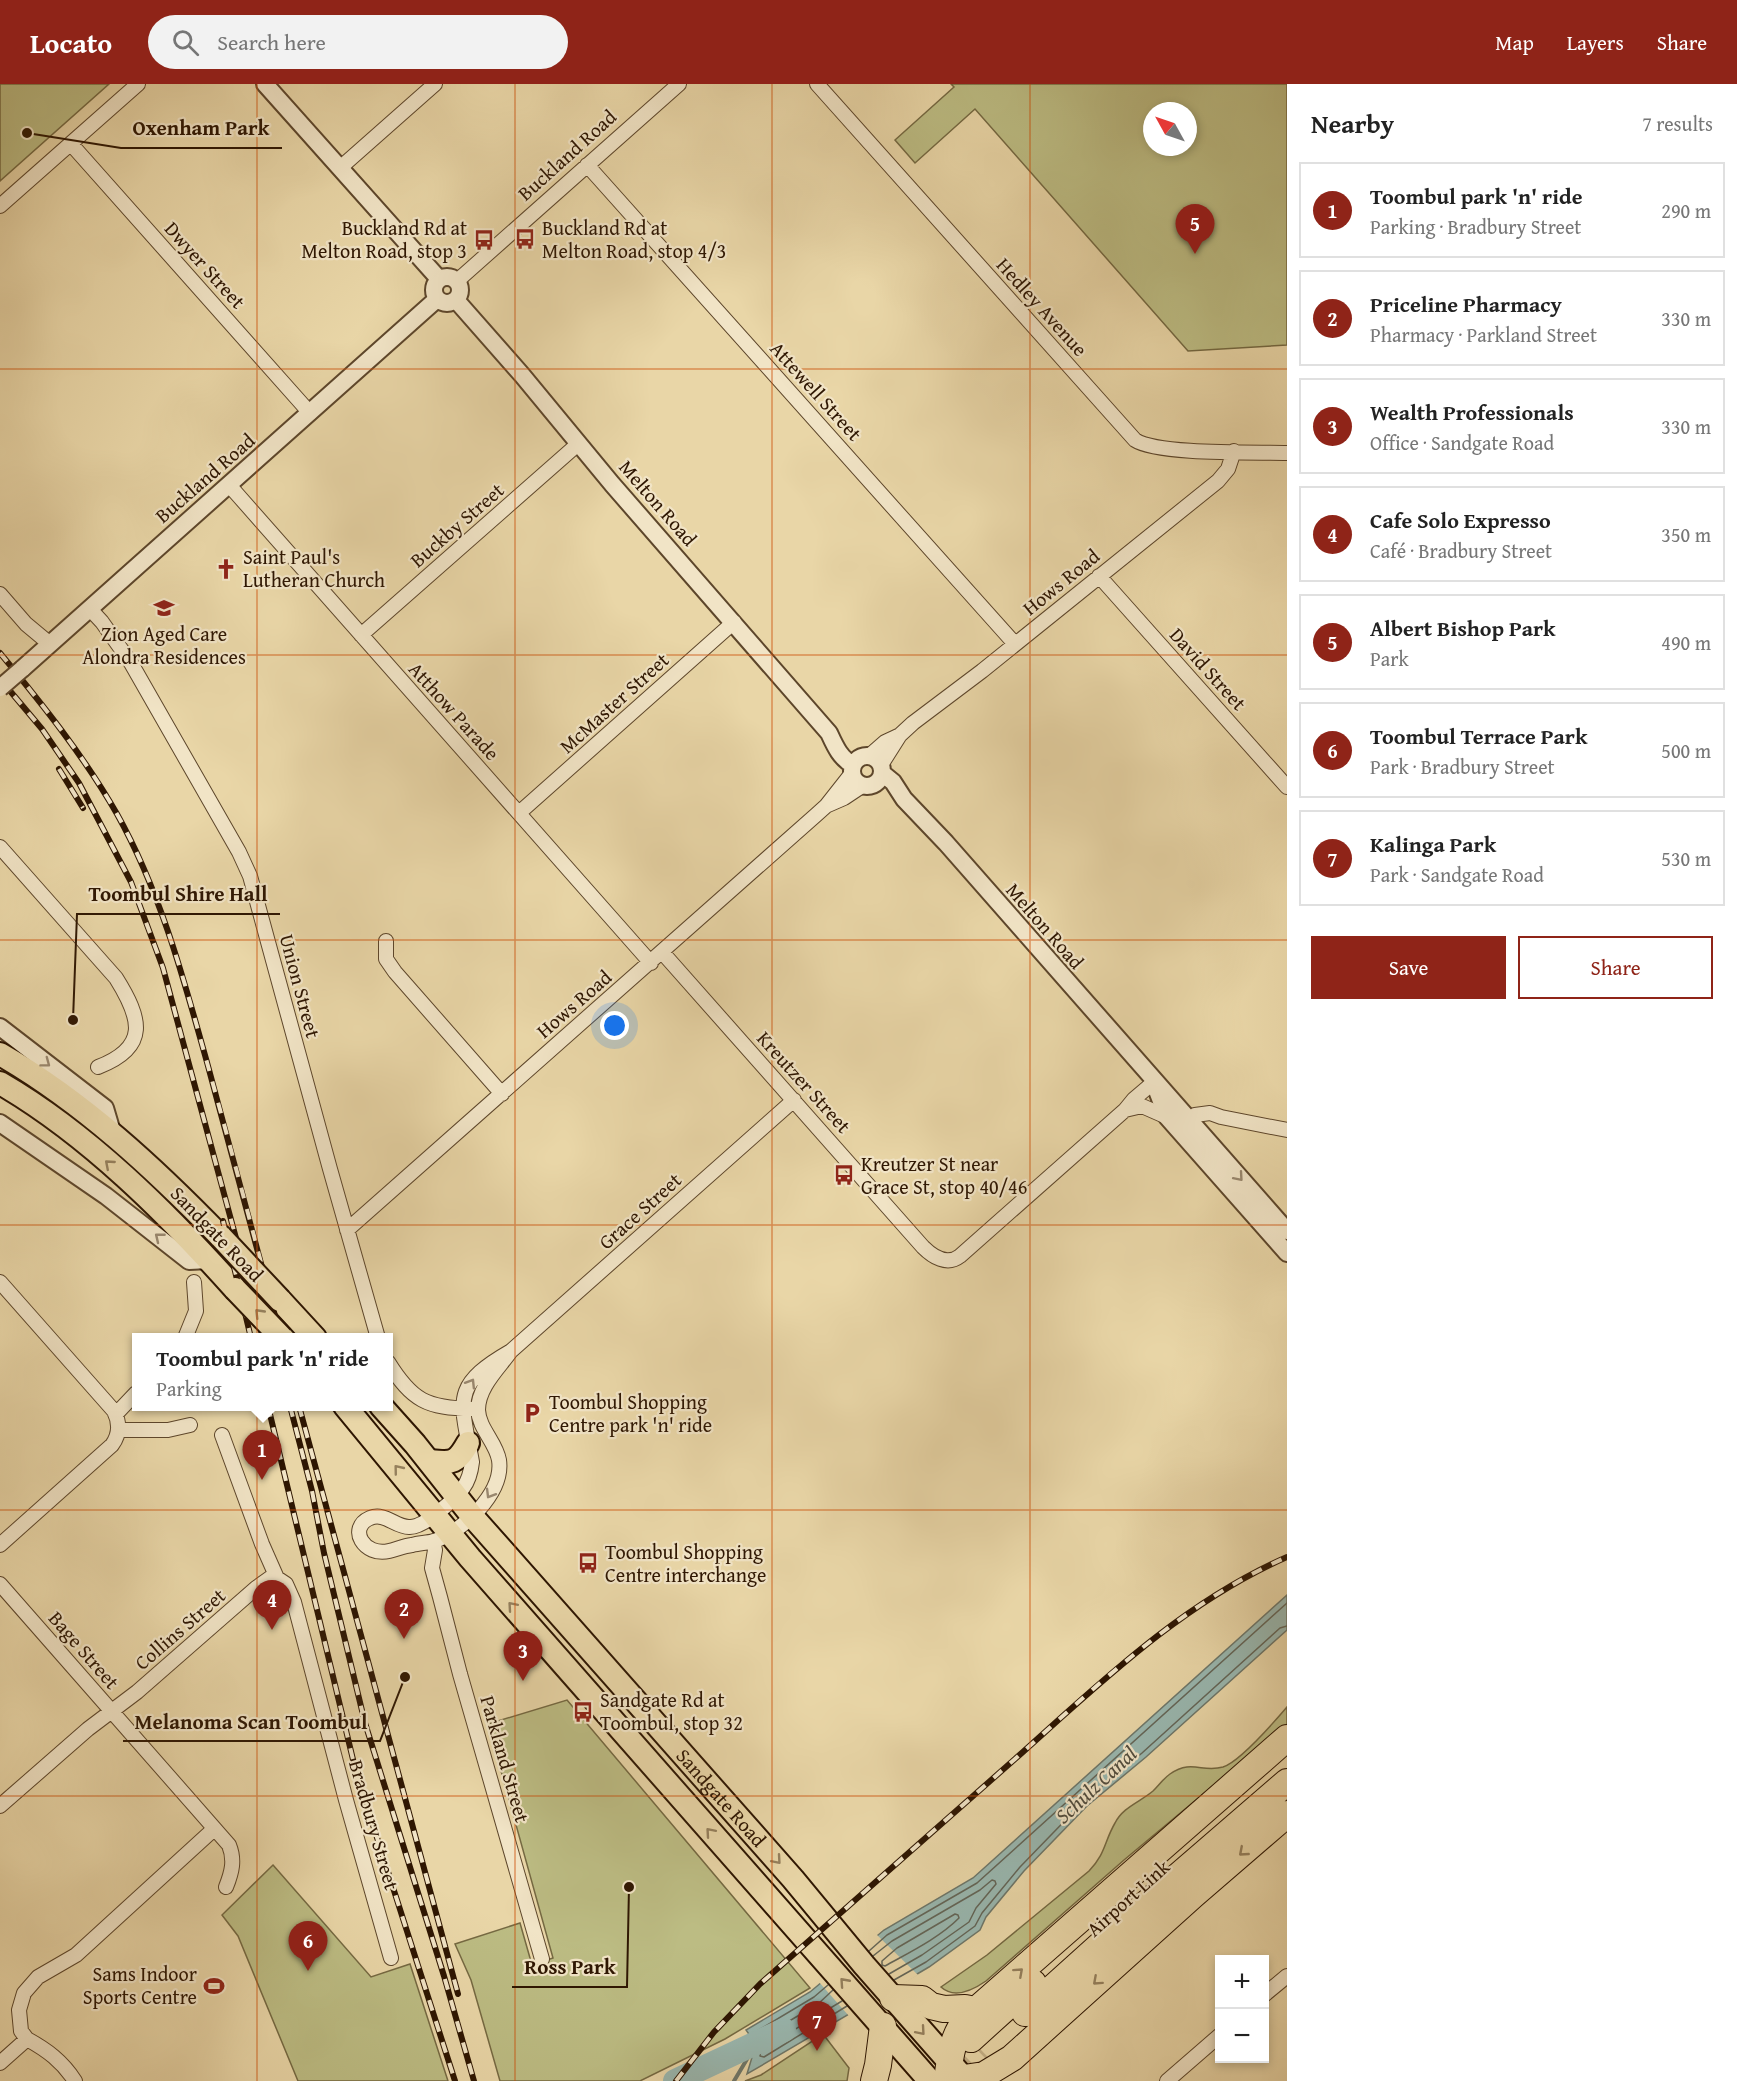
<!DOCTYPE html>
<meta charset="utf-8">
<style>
body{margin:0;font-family:"Gentium Book Plus",serif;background:#f2f2f2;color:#222}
.controls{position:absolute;right:18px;bottom:18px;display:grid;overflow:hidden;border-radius:0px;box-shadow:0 3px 9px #0003}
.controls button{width:54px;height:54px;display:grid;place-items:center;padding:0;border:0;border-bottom:2px solid #e0e0e0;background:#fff;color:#222;font:30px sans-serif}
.compass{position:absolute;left:1143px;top:18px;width:54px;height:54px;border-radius:50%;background:#fff;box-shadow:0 3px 9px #0003;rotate:310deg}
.you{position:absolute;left:615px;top:942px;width:21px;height:21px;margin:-15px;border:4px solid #fff;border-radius:50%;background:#1a73e8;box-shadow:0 0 0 9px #1a73e833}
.badge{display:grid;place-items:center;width:39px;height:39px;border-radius:50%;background:#8f2418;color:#fff;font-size:20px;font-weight:700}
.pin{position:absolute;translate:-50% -50px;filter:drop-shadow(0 2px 3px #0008)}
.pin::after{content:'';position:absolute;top:32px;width:21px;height:18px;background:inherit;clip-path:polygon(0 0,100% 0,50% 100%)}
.popup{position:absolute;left:132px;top:1249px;width:261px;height:78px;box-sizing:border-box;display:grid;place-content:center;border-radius:0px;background:#fff;filter:drop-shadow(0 2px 4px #0005);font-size:20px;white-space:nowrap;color:#767676}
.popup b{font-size:22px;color:#222}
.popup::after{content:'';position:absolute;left:50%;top:100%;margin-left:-12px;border:12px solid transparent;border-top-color:#fff}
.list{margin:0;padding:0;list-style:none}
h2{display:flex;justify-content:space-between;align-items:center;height:78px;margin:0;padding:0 24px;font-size:26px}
h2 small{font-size:20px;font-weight:400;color:#767676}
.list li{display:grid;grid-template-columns:39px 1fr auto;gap:18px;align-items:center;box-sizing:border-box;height:96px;margin:0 12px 12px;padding:0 12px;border:2px solid #e0e0e0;border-radius:0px}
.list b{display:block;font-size:22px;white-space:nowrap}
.list p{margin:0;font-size:20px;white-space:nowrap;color:#767676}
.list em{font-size:20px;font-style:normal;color:#767676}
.actions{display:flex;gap:12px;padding:18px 24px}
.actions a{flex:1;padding:14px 0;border:2px solid #8f2418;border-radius:0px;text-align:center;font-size:21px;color:#8f2418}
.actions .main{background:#8f2418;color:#fff}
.icon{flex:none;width:33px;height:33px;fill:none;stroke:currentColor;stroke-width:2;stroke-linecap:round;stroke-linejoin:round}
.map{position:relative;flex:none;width:1287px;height:1997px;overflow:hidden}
header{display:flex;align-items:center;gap:36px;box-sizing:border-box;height:84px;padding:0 30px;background:#8f2418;color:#fff}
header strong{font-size:28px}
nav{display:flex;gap:33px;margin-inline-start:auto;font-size:21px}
.search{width:420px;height:54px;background:#f2f2f2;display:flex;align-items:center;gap:15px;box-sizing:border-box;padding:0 21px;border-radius:33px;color:#767676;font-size:22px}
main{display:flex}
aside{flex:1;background:#fff}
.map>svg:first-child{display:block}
.green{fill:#bcbc83;stroke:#756942;stroke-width:1.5;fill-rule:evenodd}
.water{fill:#99b7af;stroke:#6e776a;stroke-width:1.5}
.pier{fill:#e9d6a7}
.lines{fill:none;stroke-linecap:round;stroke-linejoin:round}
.shore{stroke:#646658;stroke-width:1.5}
.stream{stroke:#6e776a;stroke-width:4}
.river{stroke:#99b7af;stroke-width:24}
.motorway-tunnel{stroke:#c4b086;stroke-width:26;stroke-dasharray:26 13;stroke-linecap:butt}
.minor-casing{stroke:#5d462b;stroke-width:16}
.tertiary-casing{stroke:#5d462b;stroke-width:20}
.trunk-casing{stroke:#2e1602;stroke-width:26}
.motorway-casing{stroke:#2e1602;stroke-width:28}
.minor{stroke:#f1e4c6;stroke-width:14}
.tertiary{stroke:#f1e4c6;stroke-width:16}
.trunk{stroke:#e9d6a7;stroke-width:22}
.motorway{stroke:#e9d6a7;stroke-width:26}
.rail-casing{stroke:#2e1602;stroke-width:6}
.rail{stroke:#f1e4c6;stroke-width:4;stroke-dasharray:11;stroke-linecap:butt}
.tertiary-bridge-casing{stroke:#5d462b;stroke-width:20;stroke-linecap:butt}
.trunk-bridge-casing{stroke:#2e1602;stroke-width:26;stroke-linecap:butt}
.tertiary-bridge{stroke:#f1e4c6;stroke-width:16}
.trunk-bridge{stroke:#e9d6a7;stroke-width:22}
.oneway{stroke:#99876e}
.oneway2{stroke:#95805d}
.grid{fill:none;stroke:#cc4f0a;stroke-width:1.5;stroke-opacity:0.55}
.labels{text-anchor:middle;stroke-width:4.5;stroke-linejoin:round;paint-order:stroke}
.street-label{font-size:20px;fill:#2e1602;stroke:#f1e4c6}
.poi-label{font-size:20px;fill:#2e1602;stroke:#f1e4c6;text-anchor:start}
.water-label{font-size:21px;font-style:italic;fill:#534e3f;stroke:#f1e4c6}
.leader{fill:none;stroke:#2e1602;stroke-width:2}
.callout-dot{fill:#2e1602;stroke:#f1e4c6;stroke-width:2}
.callout-label{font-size:21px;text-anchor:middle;font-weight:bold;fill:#2e1602;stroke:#f1e4c6;stroke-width:4.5;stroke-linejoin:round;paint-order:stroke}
</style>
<header>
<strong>Locato</strong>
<div class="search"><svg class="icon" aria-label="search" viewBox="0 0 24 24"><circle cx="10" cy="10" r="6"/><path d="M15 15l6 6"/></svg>Search here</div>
<nav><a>Map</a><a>Layers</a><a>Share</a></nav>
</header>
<main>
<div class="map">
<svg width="1287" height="1997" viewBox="0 0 1287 1997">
<rect width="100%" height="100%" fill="#e9d6a7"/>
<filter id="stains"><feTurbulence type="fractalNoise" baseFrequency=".00333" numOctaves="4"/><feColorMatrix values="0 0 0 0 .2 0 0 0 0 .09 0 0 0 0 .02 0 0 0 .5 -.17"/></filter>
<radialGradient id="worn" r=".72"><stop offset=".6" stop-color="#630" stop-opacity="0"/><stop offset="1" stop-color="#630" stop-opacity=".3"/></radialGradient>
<path class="green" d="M 0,0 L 109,0 L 0,97 Z
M 951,0 L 1287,0 L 1287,261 L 1188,267 L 975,25 L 915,79 L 895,56 L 954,3 ZM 1152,27 L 1188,27 L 1188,63 L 1152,63 Z
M 567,1616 L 810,1904 L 725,1955 L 640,1997 L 500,1997 L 471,1896 L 455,1860 L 520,1839 L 532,1881 L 553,1874 L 488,1640 Z
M 1287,1623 L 1287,1640 L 1124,1776 L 986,1897 C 973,1906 954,1915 941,1903 L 987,1871 L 1089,1787 C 1106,1769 1104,1758 1115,1739 C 1123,1723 1140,1718 1153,1707 C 1159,1701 1163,1695 1170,1690 C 1192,1675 1202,1689 1223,1683 C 1241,1677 1274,1638 1287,1623 Z
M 273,1781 L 371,1893 L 410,1880 L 448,1997 L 298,1997 L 238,1852 L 222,1831 Z
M 823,1950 L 849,1984 L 847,1997 L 745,1997 L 761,1991 Z"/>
<path class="water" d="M 1287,1511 L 1287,1546 L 1146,1673 L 1087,1722 L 1024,1787 L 986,1833 L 980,1846 L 929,1883 L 747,1990 L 756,1960 L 746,1946 L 810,1908 L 884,1846 L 973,1794 Z"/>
<path class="pier" d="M 875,1849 L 918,1891 L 849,1932 L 818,1897 Z"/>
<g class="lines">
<path class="shore" d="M 955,1830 L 958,1831 L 959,1834 C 939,1854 910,1868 885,1882 L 882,1881 L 882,1877 L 897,1864 Z
M 869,1867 L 887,1851 L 977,1799 L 1287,1519
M 873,1872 L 892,1857 L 980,1806 L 992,1796 L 995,1797 L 996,1800 L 976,1824 L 969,1838 L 922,1871 L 889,1890
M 894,1896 L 926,1878 L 975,1842 L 982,1829 L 1020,1783 L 1083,1718 L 1142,1669 L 1280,1544 L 1287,1542
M 828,1901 L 814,1913 L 757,1947 L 757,1950 L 762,1959 L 760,1972 L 764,1973 L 847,1922
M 833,1906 L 818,1920 L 769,1949 L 767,1952 L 770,1957 L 774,1958 L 842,1917"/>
<path class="stream" d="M 734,1997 L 756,1960"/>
<path class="river" d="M 675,1997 L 784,1946"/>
<path class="motorway-tunnel" d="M 953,1997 L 983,1968"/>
<g class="minor-casing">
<path id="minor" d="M 817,0 L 1135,356 C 1158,371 1255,368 1287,369
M 71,60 L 310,329
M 587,81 L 1015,560
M 340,84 L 435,0
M 0,122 L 138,0
M 457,197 L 679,0
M 229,401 L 651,879
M 1099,492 L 1287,703
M 0,510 L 26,540 L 50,560
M 90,525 L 102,538 L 131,579 L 239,768 L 250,792 L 330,1085 L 378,1254
M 361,551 L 578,360
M 869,672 L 885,658 L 900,651 L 913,639 L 982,587 L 1218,397 L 1228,385 L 1234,367
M 881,681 L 900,651
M 828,721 L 844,714 L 862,702
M 519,729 L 734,538
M 0,763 L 116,894 C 141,934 150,963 98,983
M 386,857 L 386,875 L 395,888 L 502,1010
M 662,868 L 923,1163 C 933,1173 947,1182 960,1172 L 1125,1026 L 1134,1015 L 1154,998
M 1125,1026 L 1142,1022 L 1167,1033
M 1182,1042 L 1195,1031 L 1210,1029 L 1221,1033 L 1287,1046
M 347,1146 L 816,731 L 826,722 L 852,689
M 0,1198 L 114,1327 C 120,1339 120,1350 112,1361 L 0,1461
M 185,1254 L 196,1227 L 194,1198
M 511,1267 C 499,1284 478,1303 478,1326 C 479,1345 496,1358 499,1376 C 504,1409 462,1448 434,1457 C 427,1459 419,1459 412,1461 C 404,1462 397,1465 389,1467 C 364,1473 347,1444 370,1434 C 385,1428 395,1443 409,1443 C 424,1444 455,1415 463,1404 C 469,1396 471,1387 472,1378 C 461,1316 450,1302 511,1267 L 794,1016
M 388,1278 C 412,1317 427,1324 472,1325
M 116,1330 L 136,1309
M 119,1346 L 168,1346 L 190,1341
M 222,1351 L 262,1460 L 277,1494 L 286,1500 L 294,1518 L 346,1716 L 391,1874
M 433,1457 L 435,1466 L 432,1484 L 440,1513 L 460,1590 L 542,1875
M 0,1500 L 229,1761 C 235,1776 232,1788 226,1803
M 0,1722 L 88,1645 L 137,1608 L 256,1504 L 270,1494 L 277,1494
M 1264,1911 L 1287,1892
M 27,1955 L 21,1947 L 19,1926 L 24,1909 L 38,1893 L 76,1871 L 214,1745
M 0,1979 L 27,1955 C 47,1966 62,1977 75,1997
M 1167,1997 L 1220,1951"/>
</g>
<g class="tertiary-casing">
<path id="tertiary" d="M 265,0 L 439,195
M434 206a13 13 0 1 1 26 0a13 13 0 1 1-26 0Z
M 456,216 L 522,291 L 612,400 L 829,649 C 835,662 840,674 853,681
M 22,585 L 437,215
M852 687a15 15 0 1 1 30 0a15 15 0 1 1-30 0Z
M 882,689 L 893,698 L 904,715 L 946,759 L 1287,1147
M 0,943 L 105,1024 L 113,1051
M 1156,1004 L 1167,1033 L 1287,1169
M 0,1039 L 106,1112 L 189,1177 L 209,1176"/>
</g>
<g class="trunk-casing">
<g id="trunk">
<path d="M 0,970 C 83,1018 154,1084 221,1153"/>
<path d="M 0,999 C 88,1050 167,1129 235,1205"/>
<path d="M 280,1216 L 315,1254"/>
<path d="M 345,1322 L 470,1474 L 930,1997"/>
<path id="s1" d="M 381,1322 L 415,1360 L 472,1432 L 793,1795 L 864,1881 L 960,1990"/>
<path d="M 429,1377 C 453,1379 456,1380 468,1359"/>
</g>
</g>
<g class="motorway-casing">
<path id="motorway" d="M 893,1914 L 922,1915 L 931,1922 L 944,1925 L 965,1924 L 975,1926
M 1025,1929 L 1146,1820 L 1287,1698
M 971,1955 L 1033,1899
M 874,1997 L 878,1981 L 883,1942
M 944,1997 L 984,1991 L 1012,1974 L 1193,1811 L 1287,1730
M 947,1997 C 950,1973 952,1953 967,1934 L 1287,1654"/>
</g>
<use href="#minor" class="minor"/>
<use href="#tertiary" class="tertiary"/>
<use href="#trunk" class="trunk"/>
<use href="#motorway" class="motorway"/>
<g class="rail-casing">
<path id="rail" d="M 0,569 C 42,620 84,672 117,730 C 161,809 184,896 208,982 C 233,1072 257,1163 281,1254
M 0,595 L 42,645 L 79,699 L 131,798 L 163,884 L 263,1254
M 59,685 L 83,724
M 223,1137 L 251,1254
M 268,1322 L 356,1688 L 455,1997
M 290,1322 L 312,1407 L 324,1469 L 365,1639 L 444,1892 L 474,1997
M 299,1322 L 458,1910
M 676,1997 L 714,1948 L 760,1900 C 845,1825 930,1750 1015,1675 C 1099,1600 1182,1519 1287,1473"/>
</g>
<use href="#rail" class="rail"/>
<g class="tertiary-bridge-casing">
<path id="tertiary-bridge" d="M 0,604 L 22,585"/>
</g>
<g class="trunk-bridge-casing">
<path id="trunk-bridge" d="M 221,1153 L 280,1216
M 235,1205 L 282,1254"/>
</g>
<use href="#tertiary-bridge" class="tertiary-bridge"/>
<use href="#trunk-bridge" class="trunk-bridge"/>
</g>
<defs><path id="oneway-chevron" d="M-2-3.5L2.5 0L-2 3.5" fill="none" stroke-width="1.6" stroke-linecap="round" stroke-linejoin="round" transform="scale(1.5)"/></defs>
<g class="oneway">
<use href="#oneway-chevron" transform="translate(46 979) rotate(37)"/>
<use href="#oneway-chevron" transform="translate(1239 1093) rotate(49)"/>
<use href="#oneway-chevron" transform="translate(159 1153) rotate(-141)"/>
<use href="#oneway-chevron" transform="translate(471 1299) rotate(-58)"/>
<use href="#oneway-chevron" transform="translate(490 1410) rotate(121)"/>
</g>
<g class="oneway2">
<use href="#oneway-chevron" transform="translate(109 1080) rotate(-139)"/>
<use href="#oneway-chevron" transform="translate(259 1229) rotate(-134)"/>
<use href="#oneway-chevron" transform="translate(398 1385) rotate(-129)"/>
<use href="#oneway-chevron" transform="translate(512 1522) rotate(-131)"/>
<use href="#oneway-chevron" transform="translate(710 1748) rotate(-131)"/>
<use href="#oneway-chevron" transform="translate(1243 1768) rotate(139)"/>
<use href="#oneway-chevron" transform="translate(777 1776) rotate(49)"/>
<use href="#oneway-chevron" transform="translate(1019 1888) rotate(-42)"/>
<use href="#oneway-chevron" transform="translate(1097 1897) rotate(138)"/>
<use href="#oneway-chevron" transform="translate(844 1898) rotate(-132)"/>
<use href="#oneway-chevron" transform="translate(921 1947) rotate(49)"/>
</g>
<path class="grid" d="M 257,0 L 257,1997M 515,0 L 515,1997M 772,0 L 772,1997M 1030,0 L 1030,1997M 0,285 L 1287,285M 0,571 L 1287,571M 0,856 L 1287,856M 0,1141 L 1287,1141M 0,1426 L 1287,1426M 0,1712 L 1287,1712"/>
<defs>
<g id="bus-bare" transform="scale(1.62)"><path d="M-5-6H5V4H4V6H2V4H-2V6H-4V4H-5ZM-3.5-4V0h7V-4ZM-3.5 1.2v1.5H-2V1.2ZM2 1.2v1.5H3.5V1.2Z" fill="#8f2418" stroke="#f1e4c6" stroke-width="2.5" paint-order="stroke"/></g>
<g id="church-bare" transform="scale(1.62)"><path d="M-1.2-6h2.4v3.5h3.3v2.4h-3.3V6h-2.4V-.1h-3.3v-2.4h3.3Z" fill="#8f2418" stroke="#f1e4c6" stroke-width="2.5" paint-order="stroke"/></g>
<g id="school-bare" transform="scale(1.62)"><path d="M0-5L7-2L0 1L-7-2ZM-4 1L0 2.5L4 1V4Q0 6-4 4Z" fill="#8f2418" stroke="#f1e4c6" stroke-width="2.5" paint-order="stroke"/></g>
<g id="parking-bare" transform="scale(1.62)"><path d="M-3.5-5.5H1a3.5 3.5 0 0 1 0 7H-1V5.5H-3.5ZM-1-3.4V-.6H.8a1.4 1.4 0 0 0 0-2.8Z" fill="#8f2418" stroke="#f1e4c6" stroke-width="2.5" paint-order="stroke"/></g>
<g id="stadium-bare" transform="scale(1.62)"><path d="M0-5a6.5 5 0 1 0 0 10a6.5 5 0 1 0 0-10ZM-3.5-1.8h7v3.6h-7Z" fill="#8f2418" stroke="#f1e4c6" stroke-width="2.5" paint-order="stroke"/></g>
</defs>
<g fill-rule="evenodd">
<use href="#bus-bare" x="525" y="155"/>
<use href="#bus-bare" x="484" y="156"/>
<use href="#church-bare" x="226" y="485"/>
<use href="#school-bare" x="164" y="524"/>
<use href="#bus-bare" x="844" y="1091"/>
<use href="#parking-bare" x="532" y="1329"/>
<use href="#bus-bare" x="588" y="1479"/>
<use href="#bus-bare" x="583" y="1628"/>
<use href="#stadium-bare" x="214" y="1902"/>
</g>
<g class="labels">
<g class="street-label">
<text transform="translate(567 71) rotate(-42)" y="7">Buckland Road</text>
<text transform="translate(205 181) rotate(48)" y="7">Dwyer Street</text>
<text transform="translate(1042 223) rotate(48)" y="7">Hedley Avenue</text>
<text transform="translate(816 307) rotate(48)" y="7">Attewell Street</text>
<text transform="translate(205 394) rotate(-41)" y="7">Buckland Road</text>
<text transform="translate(658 419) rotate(49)" y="7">Melton Road</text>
<text transform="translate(457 441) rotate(-41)" y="7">Buckby Street</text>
<text transform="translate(1061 498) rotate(-39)" y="7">Hows Road</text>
<text transform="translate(1208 585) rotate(48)" y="7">David Street</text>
<text transform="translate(614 619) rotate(-42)" y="7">McMaster Street</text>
<text transform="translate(454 627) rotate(48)" y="7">Atthow Parade</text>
<text transform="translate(1045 842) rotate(49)" y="7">Melton Road</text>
<text transform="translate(300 902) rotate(75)" y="7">Union Street</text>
<text transform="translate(574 920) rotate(-41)" y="7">Hows Road</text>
<text transform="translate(804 998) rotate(48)" y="7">Kreutzer Street</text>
<text transform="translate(640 1127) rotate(-42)" y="7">Grace Street</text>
<text transform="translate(217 1150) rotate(46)" y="7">Sandgate Road</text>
<text transform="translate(180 1545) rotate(-41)" y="7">Collins Street</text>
<text transform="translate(84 1566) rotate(49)" y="7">Bage Street</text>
<text transform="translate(505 1675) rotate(74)" y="7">Parkland Street</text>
<text dy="7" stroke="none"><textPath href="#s1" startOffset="519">Sandgate Road</textPath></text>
<text transform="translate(374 1741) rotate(74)" y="7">Bradbury Street</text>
<text transform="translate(1128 1814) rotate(-42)" y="7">Airport Link</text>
</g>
<g class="poi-label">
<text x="467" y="151" text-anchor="end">Buckland Rd at<tspan x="467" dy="23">Melton Road, stop 3</tspan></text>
<text x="542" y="151">Buckland Rd at<tspan x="542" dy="23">Melton Road, stop 4/3</tspan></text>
<text x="243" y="480">Saint Paul's<tspan x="243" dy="23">Lutheran Church</tspan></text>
<text x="164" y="557" text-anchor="middle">Zion Aged Care<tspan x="164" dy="23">Alondra Residences</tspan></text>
<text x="861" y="1087">Kreutzer St near<tspan x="861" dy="23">Grace St, stop 40/46</tspan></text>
<text x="549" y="1325">Toombul Shopping<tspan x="549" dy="23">Centre park 'n' ride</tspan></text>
<text x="605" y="1475">Toombul Shopping<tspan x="605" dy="23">Centre interchange</tspan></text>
<text x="600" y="1623">Sandgate Rd at<tspan x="600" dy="23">Toombul, stop 32</tspan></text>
<text x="197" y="1897" text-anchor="end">Sams Indoor<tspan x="197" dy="23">Sports Centre</tspan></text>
</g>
<g class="water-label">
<text transform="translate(1096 1701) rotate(-43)" y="7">Schulz Canal</text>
</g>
</g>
<path class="leader" d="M27 49L121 64H282M73 936L77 830H280M405 1593L380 1657H123M629 1803L627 1903H512"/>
<g class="callout-dot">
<circle cx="27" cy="49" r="6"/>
<circle cx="73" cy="936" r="6"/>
<circle cx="405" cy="1593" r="6"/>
<circle cx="629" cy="1803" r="6"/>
</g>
<g class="callout-label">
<text x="201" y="51">Oxenham Park</text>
<text x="178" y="817">Toombul Shire Hall</text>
<text x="251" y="1645">Melanoma Scan Toombul</text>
<text x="570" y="1890">Ross Park</text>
</g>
<rect width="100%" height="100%" filter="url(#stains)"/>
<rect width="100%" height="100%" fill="url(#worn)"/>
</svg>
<div class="controls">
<button>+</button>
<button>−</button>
</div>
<svg class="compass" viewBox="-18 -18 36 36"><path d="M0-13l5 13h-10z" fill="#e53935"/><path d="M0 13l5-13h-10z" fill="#767676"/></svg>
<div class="you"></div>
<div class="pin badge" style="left:262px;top:1396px">1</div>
<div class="popup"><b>Toombul park 'n' ride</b>Parking</div>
<div class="pin badge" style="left:404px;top:1555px">2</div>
<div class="pin badge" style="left:523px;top:1597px">3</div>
<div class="pin badge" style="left:272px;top:1546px">4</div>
<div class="pin badge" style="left:1195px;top:170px">5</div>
<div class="pin badge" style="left:308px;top:1887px">6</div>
<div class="pin badge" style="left:817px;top:1967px">7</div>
</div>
<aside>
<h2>Nearby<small>7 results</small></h2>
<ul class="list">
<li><span class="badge">1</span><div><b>Toombul park 'n' ride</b><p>Parking · Bradbury Street</p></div><em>290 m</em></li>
<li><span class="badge">2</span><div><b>Priceline Pharmacy</b><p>Pharmacy · Parkland Street</p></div><em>330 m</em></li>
<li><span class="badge">3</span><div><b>Wealth Professionals</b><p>Office · Sandgate Road</p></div><em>330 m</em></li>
<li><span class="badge">4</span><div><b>Cafe Solo Expresso</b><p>Café · Bradbury Street</p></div><em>350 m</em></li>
<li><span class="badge">5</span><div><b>Albert Bishop Park</b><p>Park</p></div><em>490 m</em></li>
<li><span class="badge">6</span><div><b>Toombul Terrace Park</b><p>Park · Bradbury Street</p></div><em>500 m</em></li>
<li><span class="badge">7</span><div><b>Kalinga Park</b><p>Park · Sandgate Road</p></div><em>530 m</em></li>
</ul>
<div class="actions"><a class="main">Save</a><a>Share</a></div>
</aside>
</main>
